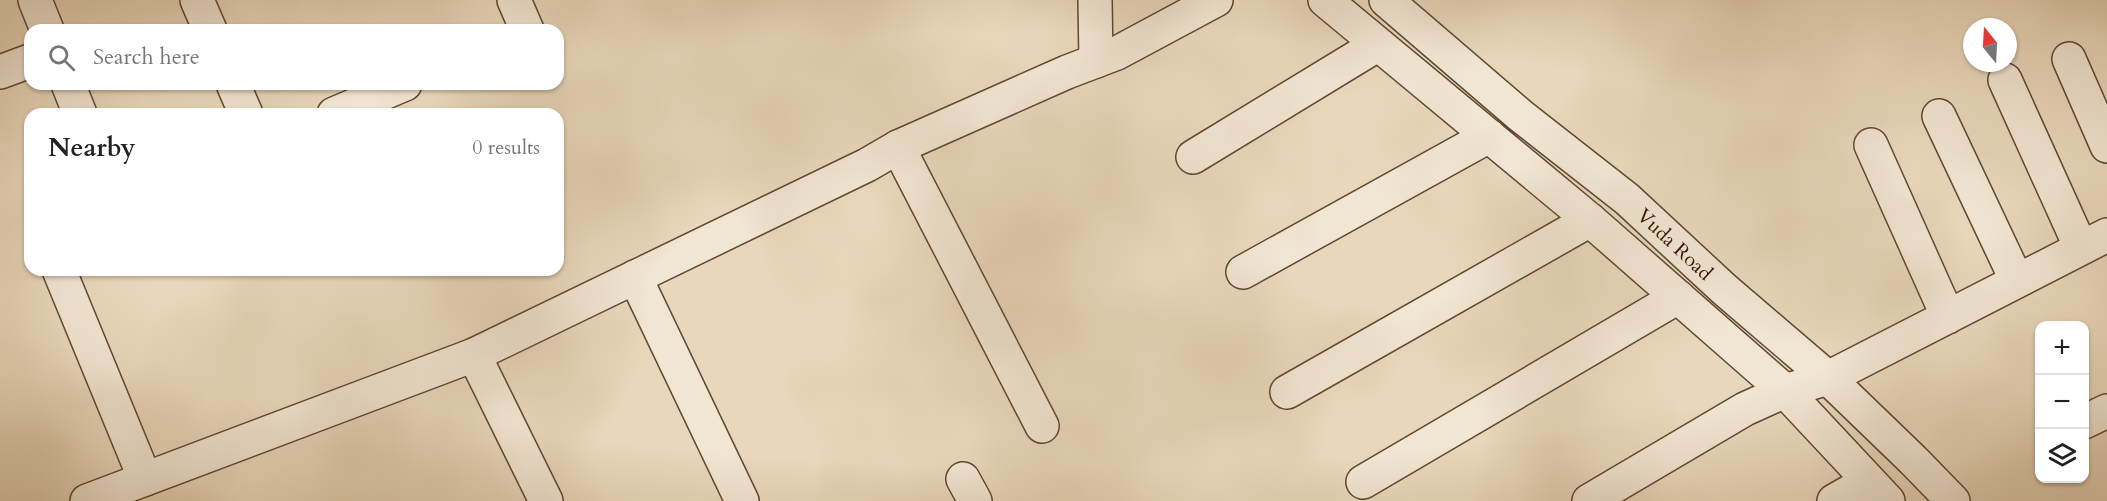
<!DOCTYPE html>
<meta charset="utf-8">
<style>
body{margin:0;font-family:Cardo,serif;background:#f2f2f2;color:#202124}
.controls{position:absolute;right:18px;bottom:18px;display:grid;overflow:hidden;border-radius:12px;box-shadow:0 2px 4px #0004}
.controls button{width:54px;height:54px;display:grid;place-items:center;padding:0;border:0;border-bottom:2px solid #e0e0e0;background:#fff;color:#202124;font:30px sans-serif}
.compass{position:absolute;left:1963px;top:18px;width:54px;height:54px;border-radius:50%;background:#fff;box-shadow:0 2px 4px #0004;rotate:342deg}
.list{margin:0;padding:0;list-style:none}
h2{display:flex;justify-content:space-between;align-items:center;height:78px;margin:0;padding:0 24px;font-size:26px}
h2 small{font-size:20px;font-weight:400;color:#757577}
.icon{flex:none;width:33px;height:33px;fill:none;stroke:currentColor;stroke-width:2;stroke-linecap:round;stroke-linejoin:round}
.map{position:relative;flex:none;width:2107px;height:501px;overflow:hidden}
.search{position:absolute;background:#fff;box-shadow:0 2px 4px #0004;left:24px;top:24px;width:540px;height:66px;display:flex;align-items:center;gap:15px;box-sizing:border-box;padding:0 21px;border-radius:18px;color:#757577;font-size:22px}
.panel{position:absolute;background:#fff;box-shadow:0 2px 4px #0004;left:24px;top:108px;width:540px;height:168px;border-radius:18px}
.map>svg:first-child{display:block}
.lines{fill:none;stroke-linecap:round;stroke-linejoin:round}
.minor-casing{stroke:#604830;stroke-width:36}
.tertiary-casing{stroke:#604830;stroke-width:36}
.minor{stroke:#f1e5d3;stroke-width:33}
.tertiary{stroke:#f1e5d3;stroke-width:33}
.labels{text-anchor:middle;stroke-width:4.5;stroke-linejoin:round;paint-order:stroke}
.street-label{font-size:20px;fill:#321802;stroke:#f1e5d3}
</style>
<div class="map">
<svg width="2107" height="501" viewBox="0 0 2107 501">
<rect width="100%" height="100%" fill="#e9d7bb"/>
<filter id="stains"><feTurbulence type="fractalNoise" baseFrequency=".00333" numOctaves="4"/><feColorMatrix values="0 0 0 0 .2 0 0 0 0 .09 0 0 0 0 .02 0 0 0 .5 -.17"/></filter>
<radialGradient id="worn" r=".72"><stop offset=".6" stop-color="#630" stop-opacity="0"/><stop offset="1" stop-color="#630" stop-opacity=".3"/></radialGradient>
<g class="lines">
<g class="minor-casing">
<path id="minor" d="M 35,0 L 47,30
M 197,0 L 210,30
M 514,0 L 527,30
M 1095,0 L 1096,61
M 2069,59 L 2107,146
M 0,72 L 30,61
M 2005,80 L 2081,248
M 68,84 L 80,114
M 233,84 L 246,114
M 334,114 L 405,84
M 1939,116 L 2017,281
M 1871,145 L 1948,317
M 898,147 L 1042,426
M 1193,157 L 1377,45
M 59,270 L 145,479
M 1243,272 L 1489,136
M 635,277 L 742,501
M 474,355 L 546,501
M 1287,392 L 1590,220
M 2084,422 L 2107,411
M 963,479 L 975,501
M 1363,482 L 1678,297
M 1589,501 L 1745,409 L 1785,391 L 1828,378 L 2107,235
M 1834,501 L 1869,481"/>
</g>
<g class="tertiary-casing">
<path id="tertiary" d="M 1325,0 L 1590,220 L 1785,391 L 1888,501
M 1386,0 L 1521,116 L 1627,199 L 1724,289 L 1828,378 L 1913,460 L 1953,501
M 87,501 L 474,355 L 867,165 L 898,147 L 1067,72 L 1117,53 L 1216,0"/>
</g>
<use href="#minor" class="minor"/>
<use href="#tertiary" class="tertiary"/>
</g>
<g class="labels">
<g class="street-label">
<text transform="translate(1675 244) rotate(43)" y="7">Vuda Road</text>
</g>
</g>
<rect width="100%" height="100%" filter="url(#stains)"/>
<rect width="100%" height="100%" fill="url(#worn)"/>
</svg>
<div class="controls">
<button>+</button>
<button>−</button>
<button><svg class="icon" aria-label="layers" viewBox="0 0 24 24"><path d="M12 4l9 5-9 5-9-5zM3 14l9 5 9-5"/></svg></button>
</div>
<svg class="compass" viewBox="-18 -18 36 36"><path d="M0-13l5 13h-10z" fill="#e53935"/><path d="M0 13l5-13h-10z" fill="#757577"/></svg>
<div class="search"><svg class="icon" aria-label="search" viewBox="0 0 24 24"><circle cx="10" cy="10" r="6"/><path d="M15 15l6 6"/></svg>Search here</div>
<section class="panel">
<h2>Nearby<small>0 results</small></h2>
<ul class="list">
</ul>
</section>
</div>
